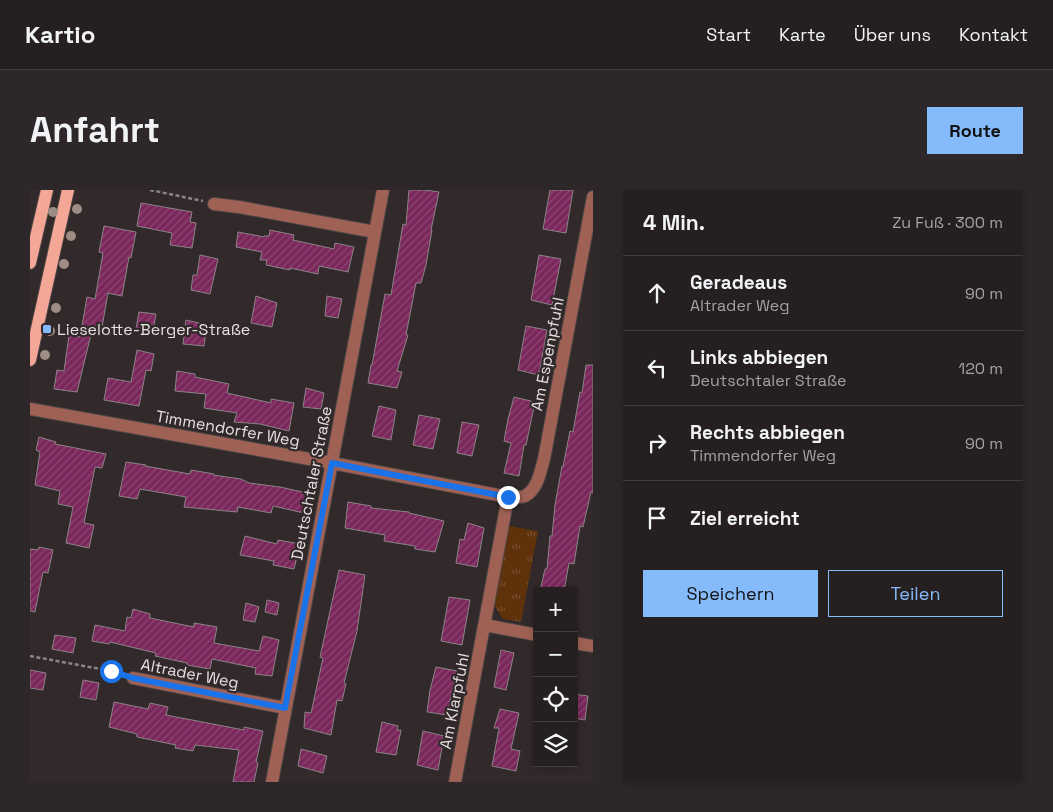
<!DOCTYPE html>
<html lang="de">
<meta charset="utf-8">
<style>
body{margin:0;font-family:"Space Grotesk",sans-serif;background:#2d2729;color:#f1f3f6}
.controls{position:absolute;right:15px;bottom:15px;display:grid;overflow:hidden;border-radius:0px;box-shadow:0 2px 8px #0003}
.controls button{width:45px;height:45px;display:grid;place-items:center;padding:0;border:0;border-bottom:1px solid #423d3e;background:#251f20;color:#f1f3f6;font:25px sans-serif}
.stop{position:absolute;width:15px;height:15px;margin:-11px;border:4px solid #1a73e8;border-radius:50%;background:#fff}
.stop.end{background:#1a73e8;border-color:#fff;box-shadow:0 1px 5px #0008}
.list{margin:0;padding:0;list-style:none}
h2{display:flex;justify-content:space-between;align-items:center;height:65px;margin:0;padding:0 20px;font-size:21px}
h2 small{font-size:16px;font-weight:400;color:#a3a2a5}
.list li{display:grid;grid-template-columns:32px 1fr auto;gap:15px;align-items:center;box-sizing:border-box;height:75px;padding:0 20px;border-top:1px solid #423d3e}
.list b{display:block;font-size:19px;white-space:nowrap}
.list p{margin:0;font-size:16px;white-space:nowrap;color:#a3a2a5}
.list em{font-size:16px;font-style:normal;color:#a3a2a5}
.actions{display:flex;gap:10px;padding:15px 20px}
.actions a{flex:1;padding:11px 0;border:1px solid #86bbfb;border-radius:0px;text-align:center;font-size:18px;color:#86bbfb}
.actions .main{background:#86bbfb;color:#111}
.icon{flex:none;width:28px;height:28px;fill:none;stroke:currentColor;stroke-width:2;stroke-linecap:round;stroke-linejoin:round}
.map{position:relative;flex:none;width:563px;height:592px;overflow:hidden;border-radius:0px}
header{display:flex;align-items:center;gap:30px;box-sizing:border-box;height:70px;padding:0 25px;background:#251f20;border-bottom:1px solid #423d3e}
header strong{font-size:24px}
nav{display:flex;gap:28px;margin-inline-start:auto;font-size:18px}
.intro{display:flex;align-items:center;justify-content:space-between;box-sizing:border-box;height:120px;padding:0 30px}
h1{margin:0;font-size:35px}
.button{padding:12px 22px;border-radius:0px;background:#86bbfb;color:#111;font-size:18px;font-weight:700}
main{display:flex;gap:30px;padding:0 30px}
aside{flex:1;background:#251f20;border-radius:0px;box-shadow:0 2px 8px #0003}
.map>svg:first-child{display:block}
.grass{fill:url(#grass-tufts)}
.building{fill:url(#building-hatch);stroke:#8c8387}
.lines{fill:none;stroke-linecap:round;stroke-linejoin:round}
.minor-casing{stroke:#4e4647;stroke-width:14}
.major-casing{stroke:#4e4647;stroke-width:14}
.path{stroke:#8b8485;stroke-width:2.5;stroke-dasharray:4 2.5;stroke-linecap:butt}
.minor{stroke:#a06155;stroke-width:12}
.major{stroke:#f5a797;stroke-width:12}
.tree{fill:#9d8d85}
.route{stroke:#1a73e8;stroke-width:6}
.poi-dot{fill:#86bbfb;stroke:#31292a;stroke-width:2}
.labels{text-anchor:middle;stroke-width:4.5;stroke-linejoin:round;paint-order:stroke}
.poi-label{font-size:16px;fill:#e6e0e1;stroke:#31292a;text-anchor:start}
.street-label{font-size:16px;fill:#e6e0e1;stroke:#31292a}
</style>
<header>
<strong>Kartio</strong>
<nav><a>Start</a><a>Karte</a><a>Über uns</a><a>Kontakt</a></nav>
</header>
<div class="intro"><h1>Anfahrt</h1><a class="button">Route</a></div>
<main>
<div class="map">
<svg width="563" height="592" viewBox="0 0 563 592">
<defs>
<pattern id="grass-tufts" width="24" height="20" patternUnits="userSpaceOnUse" patternTransform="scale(1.25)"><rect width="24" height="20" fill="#60320b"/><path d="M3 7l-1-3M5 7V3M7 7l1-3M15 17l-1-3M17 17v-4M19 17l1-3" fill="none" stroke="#774f2e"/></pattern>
<pattern id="building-hatch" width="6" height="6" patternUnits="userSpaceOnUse" patternTransform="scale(1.25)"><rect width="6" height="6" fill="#7a275b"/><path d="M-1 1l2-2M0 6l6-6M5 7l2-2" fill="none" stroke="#8d4672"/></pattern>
</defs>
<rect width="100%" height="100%" fill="#31292a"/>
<path class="grass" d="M 479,336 L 508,341 L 491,432 L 473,429 L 464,415 Z"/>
<path class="building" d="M 379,0 L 394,0 L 409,2 L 401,40 L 402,40 L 396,75 L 391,93 L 386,93 L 376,145 L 378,145 L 367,181 L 372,182 L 367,198 L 338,193 L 341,175 L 342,175 L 355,104 L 361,105 L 373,34 L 376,35 Z
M 520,0 L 543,0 L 536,43 L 513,39 Z
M 111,13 L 162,22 L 160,32 L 166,33 L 162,58 L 140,55 L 142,43 L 107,36 Z
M 74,36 L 106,42 L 101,68 L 99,67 L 92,106 L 78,103 L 72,137 L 63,136 L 47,202 L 24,199 L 27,180 L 34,181 L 39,145 L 50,147 L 57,107 L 65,109 L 73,63 L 69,62 Z
M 240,40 L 264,45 L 263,50 L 304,59 L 305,53 L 324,57 L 318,82 L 289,76 L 288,84 L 260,78 L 260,80 L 236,75 L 237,70 L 230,70 L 232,62 L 206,57 L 208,42 L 234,47 L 234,46 L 239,46 Z
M 170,65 L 188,69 L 180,104 L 161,100 L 163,85 L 167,85 Z
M 509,65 L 531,69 L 522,115 L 501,110 Z
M 226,106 L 247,113 L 242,137 L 221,133 Z
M 297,106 L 312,109 L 308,128 L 295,126 Z
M 109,122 L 126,124 L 123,141 L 106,139 Z
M 156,130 L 177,135 L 174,156 L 153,154 Z
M 496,136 L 517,140 L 509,185 L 488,180 Z
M 107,160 L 124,164 L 121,181 L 116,180 L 109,216 L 74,210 L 78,188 L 101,192 Z
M 556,175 L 563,175 L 563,303 L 561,302 L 553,337 L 550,336 L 544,374 L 539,373 L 534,401 L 510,401 L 515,379 L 517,379 L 520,346 L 522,346 L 525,315 L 532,276 L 533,277 L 540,241 L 543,242 L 550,202 L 552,203 Z
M 147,181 L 165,184 L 165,187 L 199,194 L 197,203 L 241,213 L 241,209 L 264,213 L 259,241 L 230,234 L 204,232 L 207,223 L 174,218 L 176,204 L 145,201 Z
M 276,198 L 294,203 L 291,219 L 273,217 Z
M 484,207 L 505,212 L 496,255 L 494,255 L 489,286 L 474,283 L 481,253 L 474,251 L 478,229 Z
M 349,216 L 366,220 L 361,250 L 342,246 Z
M 389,225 L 410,229 L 403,259 L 383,255 Z
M 432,232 L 449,235 L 442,266 L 427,263 Z
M 9,247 L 26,252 L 25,254 L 76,264 L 72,278 L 65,277 L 54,333 L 64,335 L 59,358 L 36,353 L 43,317 L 28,314 L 30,301 L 5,295 L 10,262 L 6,260 Z
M 96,272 L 116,275 L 115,276 L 160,284 L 161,280 L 184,284 L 183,285 L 211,289 L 219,293 L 250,297 L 277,303 L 274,323 L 243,316 L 241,323 L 208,317 L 207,322 L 154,317 L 156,307 L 110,299 L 107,309 L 89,306 Z
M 318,312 L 341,316 L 341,318 L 379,322 L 379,323 L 414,331 L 405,362 L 385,359 L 385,356 L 354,351 L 355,345 L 315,338 Z
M 438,333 L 454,338 L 447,377 L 426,373 L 430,349 L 434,350 Z
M 215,346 L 247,354 L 248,350 L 270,354 L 264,379 L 243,375 L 244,371 L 210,365 Z
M 9,357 L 23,360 L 18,383 L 13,382 L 5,422 L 0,421 L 0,359 L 8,360 Z
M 309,380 L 335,385 L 327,441 L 314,493 L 316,494 L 312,511 L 307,510 L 301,545 L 274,538 L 275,522 L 281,523 L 293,468 L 290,467 Z
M 419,407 L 440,410 L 432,455 L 411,451 Z
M 237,410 L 249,413 L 247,425 L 235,422 Z
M 216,413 L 229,417 L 225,432 L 213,430 Z
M 103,419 L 120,424 L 120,428 L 164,437 L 164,433 L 187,437 L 184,453 L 229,461 L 233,446 L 249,450 L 242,486 L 225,484 L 226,478 L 182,469 L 180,479 L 157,475 L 157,473 L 125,466 L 126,463 L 80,452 L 79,454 L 62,451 L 65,435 L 95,441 L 97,427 L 101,428 Z
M 25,445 L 46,448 L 43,463 L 22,459 Z
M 471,460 L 484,463 L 476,500 L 464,497 Z
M 406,477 L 427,481 L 417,525 L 397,522 L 400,500 Z
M 0,480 L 16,483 L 13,500 L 0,498 Z
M 53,490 L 69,493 L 66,510 L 50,507 Z
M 544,504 L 558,506 L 555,530 L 544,528 Z
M 84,512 L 118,519 L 120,513 L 138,517 L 136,525 L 214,540 L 214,537 L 233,541 L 226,572 L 228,573 L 224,592 L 203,592 L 209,560 L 165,555 L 163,561 L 145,558 L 146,555 L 107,547 L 107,544 L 79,537 Z
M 470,519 L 489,523 L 481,559 L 490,561 L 486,581 L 462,576 L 469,538 L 464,538 Z
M 352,532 L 368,536 L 367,540 L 371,540 L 366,565 L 346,562 Z
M 393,541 L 414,546 L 408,580 L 387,575 Z
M 271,559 L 297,566 L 293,583 L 268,576 Z"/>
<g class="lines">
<g class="minor-casing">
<path id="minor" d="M 184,14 L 209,17 L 345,42
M 0,219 L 302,273 L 478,307 C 483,307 490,308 495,306 C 508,299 510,282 514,269 L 563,7
M 455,435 L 507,445
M 544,453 L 563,456
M 103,488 L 255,518
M 242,592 L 353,0
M 425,592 L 478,307"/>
</g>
<g class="major-casing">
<path id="major" d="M 0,73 L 17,0
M 0,170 L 38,0"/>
</g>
<path class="path" d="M 120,0 L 173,11
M 0,466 L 81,481 L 92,485"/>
<use href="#minor" class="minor"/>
<use href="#major" class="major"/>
</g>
<g class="tree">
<circle cx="47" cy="19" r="5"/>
<circle cx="23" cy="22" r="5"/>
<circle cx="41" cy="46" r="5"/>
<circle cx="34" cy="74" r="5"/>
<circle cx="26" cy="118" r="5"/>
<circle cx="20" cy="141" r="5"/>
<circle cx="15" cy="165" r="5"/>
</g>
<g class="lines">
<path class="route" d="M 81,481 L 103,488 L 255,518 L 302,273 L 478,307"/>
</g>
<rect class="poi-dot" x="12" y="134" width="10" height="10" rx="2.5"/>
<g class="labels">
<g class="poi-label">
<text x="27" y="145">Lieselotte-Berger-Straße</text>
</g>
<g class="street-label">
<text transform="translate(517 164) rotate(-79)" y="6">Am Espenpfuhl</text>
<text transform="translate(198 238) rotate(10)" y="6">Timmendorfer Weg</text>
<text transform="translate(281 293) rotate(-79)" y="6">Deutschtaler Straße</text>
<text transform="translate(160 483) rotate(11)" y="6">Altrader Weg</text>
<text transform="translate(424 511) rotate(-79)" y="6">Am Klarpfuhl</text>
</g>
</g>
</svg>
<div class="controls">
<button>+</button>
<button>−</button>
<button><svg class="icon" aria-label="locate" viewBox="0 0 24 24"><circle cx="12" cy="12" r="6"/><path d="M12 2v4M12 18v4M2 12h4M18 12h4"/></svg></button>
<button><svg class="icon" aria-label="layers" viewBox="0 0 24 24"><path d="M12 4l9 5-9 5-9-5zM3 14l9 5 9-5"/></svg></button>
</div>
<div class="stop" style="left:81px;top:481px"></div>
<div class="stop end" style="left:478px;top:307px"></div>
</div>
<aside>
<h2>4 Min.<small>Zu Fuß · 300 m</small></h2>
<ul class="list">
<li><svg class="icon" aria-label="ahead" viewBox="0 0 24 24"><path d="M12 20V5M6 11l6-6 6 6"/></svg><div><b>Geradeaus</b><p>Altrader Weg</p></div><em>90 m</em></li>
<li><svg class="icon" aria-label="left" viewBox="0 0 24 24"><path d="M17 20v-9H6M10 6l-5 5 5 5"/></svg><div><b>Links abbiegen</b><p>Deutschtaler Straße</p></div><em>120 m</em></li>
<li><svg class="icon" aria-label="right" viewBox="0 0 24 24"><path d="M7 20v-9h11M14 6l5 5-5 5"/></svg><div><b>Rechts abbiegen</b><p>Timmendorfer Weg</p></div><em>90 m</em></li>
<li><svg class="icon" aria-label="arrive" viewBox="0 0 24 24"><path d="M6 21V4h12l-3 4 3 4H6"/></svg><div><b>Ziel erreicht</b></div></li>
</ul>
<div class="actions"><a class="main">Speichern</a><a>Teilen</a></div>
</aside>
</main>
